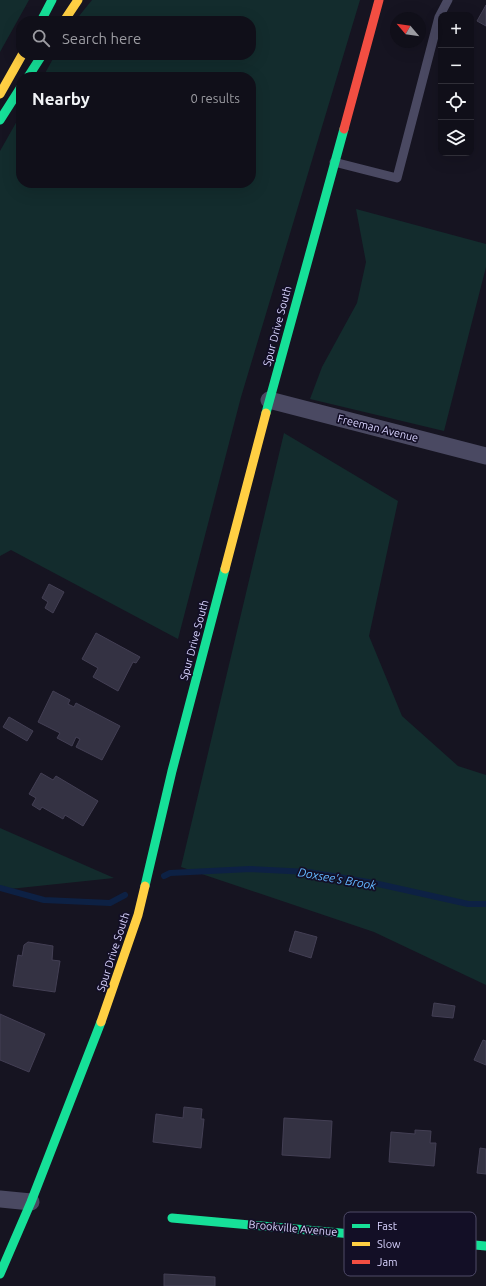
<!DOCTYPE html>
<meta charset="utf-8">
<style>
body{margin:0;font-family:Ubuntu,sans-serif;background:#191822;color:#f1f3f6}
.controls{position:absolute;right:12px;top:12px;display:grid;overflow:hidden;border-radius:8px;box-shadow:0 4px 16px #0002}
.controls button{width:36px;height:36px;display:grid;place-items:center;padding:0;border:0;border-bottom:1px solid #302f38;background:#100f19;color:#f1f3f6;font:20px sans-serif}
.compass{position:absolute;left:390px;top:12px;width:36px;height:36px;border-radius:50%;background:#100f19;box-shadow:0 4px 16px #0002;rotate:299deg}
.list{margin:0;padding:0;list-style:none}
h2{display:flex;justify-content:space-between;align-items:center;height:52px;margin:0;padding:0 16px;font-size:17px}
h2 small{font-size:13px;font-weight:400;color:#9c9ca2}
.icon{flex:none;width:22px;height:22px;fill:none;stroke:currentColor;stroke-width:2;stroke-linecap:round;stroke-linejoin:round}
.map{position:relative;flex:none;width:486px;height:1286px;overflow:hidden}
.search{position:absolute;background:#100f19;box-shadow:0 4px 16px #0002;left:16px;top:16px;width:240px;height:44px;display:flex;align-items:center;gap:10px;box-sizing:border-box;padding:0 14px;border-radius:16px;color:#9c9ca2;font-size:15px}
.panel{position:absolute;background:#100f19;box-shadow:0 4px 16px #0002;left:16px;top:72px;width:240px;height:116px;border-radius:16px}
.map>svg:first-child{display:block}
.green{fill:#132c2d}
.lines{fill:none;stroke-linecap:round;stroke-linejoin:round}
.stream{stroke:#0d2144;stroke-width:6}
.building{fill:#343243;stroke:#433f54}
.lane{stroke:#4a4962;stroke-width:9}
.street{stroke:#4a4962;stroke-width:17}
.fast{stroke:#16e098;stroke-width:9}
.slow{stroke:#ffcf43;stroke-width:9}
.jam{stroke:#f24e42;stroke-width:9}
.labels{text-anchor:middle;stroke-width:3.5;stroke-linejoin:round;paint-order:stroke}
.street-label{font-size:11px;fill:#d9d4ff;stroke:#130f26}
.water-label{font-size:12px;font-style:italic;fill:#62b6ff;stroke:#130f26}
.key{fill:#130f26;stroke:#4e4a67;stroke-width:1}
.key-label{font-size:11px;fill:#d9d4ff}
</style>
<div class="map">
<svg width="486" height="1286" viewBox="0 0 486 1286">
<rect width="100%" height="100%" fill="#161421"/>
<path class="green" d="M 0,0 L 29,0 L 0,52 Z
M 92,0 L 360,0 L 241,397 L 178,639 L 11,550 L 0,556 L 0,151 L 21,114 L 21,183 L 251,183 L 251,77 L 43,77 L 55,55 L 251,55 L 251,21 L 75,21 Z
M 356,209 L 486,244 L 486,267 L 444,431 L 310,399 L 322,367 L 357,303 L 366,262 Z
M 284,433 L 398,501 L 369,636 L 402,716 L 458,766 L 486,775 L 486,985 L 374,932 L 181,867 Z
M 0,828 L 114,878 L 0,890 Z"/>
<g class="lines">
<path class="stream" d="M 164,876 L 170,873 L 250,869 L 309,872 L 374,883 L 468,904 L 486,904
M 0,888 L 44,900 L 110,903 L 125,895"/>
</g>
<path class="building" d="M 486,5 L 486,26 L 477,21 Z
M 49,584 L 64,592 L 53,613 L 45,608 L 48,602 L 42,598 Z
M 96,633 L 140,657 L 136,663 L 133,662 L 118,691 L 93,677 L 98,668 L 82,659 Z
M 53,691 L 70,700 L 68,704 L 74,707 L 76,703 L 120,726 L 102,760 L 76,747 L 80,739 L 76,737 L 72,746 L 57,738 L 60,733 L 38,722 Z
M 9,717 L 33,731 L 27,741 L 3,727 Z
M 41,773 L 53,780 L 56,776 L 98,801 L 83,826 L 65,815 L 63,819 L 42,807 L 40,810 L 32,805 L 36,798 L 29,794 Z
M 295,931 L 317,937 L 311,958 L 289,951 Z
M 28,942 L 53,946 L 52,960 L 60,961 L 55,992 L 13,986 L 18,955 L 22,956 L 24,945 Z
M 434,1003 L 455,1006 L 453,1018 L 432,1016 Z
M 0,1014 L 45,1034 L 29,1072 L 0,1060 Z
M 483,1040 L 486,1041 L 486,1065 L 474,1060 Z
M 184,1107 L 202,1109 L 201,1119 L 204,1119 L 201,1148 L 153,1142 L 156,1114 L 183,1118 Z
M 284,1118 L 332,1121 L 330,1158 L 282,1155 Z
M 415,1130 L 431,1131 L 430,1143 L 436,1143 L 434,1166 L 389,1162 L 391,1132 L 415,1134 Z
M 480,1148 L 486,1149 L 486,1174 L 477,1173 Z
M 164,1274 L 215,1277 L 215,1286 L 164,1286 Z"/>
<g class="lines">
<path class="lane" d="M 334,162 L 397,178 L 439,17 L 448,0"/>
<path class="street" d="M 269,400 L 486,456
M 0,1199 L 31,1202"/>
<path class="fast" d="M 41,21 L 52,0
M 28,77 L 42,55
M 0,120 L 21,87
M 266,413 L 344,129
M 145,886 L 172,771 L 225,569
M 172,1218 L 486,1246
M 0,1274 L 31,1202 L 101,1022"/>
<path class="slow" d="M 64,21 L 78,0
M 0,94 L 22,55
M 225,569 L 266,413
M 101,1022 L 138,915 L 145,886"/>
<path class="jam" d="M 344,129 L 379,0"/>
</g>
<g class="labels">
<g class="street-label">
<text transform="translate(277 326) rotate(-75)" y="4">Spur Drive South</text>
<text transform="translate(378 428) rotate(14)" y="4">Freeman Avenue</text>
<text transform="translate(194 640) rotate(-75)" y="4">Spur Drive South</text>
<text transform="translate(113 952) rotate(-72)" y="4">Spur Drive South</text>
<text transform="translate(293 1228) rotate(5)" y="4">Brookville Avenue</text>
</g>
<g class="water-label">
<text transform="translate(337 879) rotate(10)" y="4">Doxsee's Brook</text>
</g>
</g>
<rect x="344" y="1212" width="132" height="64" rx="6" class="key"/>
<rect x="352" y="1224" width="18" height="4" fill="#16e098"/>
<rect x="352" y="1242" width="18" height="4" fill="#ffcf43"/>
<rect x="352" y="1260" width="18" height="4" fill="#f24e42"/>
<g class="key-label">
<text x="377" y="1230">Fast</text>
<text x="377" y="1248">Slow</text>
<text x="377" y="1266">Jam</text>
</g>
</svg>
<div class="controls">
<button>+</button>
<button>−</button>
<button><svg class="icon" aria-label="locate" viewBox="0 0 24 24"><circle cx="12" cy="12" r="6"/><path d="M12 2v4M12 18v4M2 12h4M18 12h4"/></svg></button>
<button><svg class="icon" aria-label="layers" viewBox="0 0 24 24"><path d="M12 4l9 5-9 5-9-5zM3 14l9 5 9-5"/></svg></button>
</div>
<svg class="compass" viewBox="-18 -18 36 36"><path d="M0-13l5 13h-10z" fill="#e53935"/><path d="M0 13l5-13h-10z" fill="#9c9ca2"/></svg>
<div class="search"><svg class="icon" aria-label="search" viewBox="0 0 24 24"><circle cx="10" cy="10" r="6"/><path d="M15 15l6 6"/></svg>Search here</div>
<section class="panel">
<h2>Nearby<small>0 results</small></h2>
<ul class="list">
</ul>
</section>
</div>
